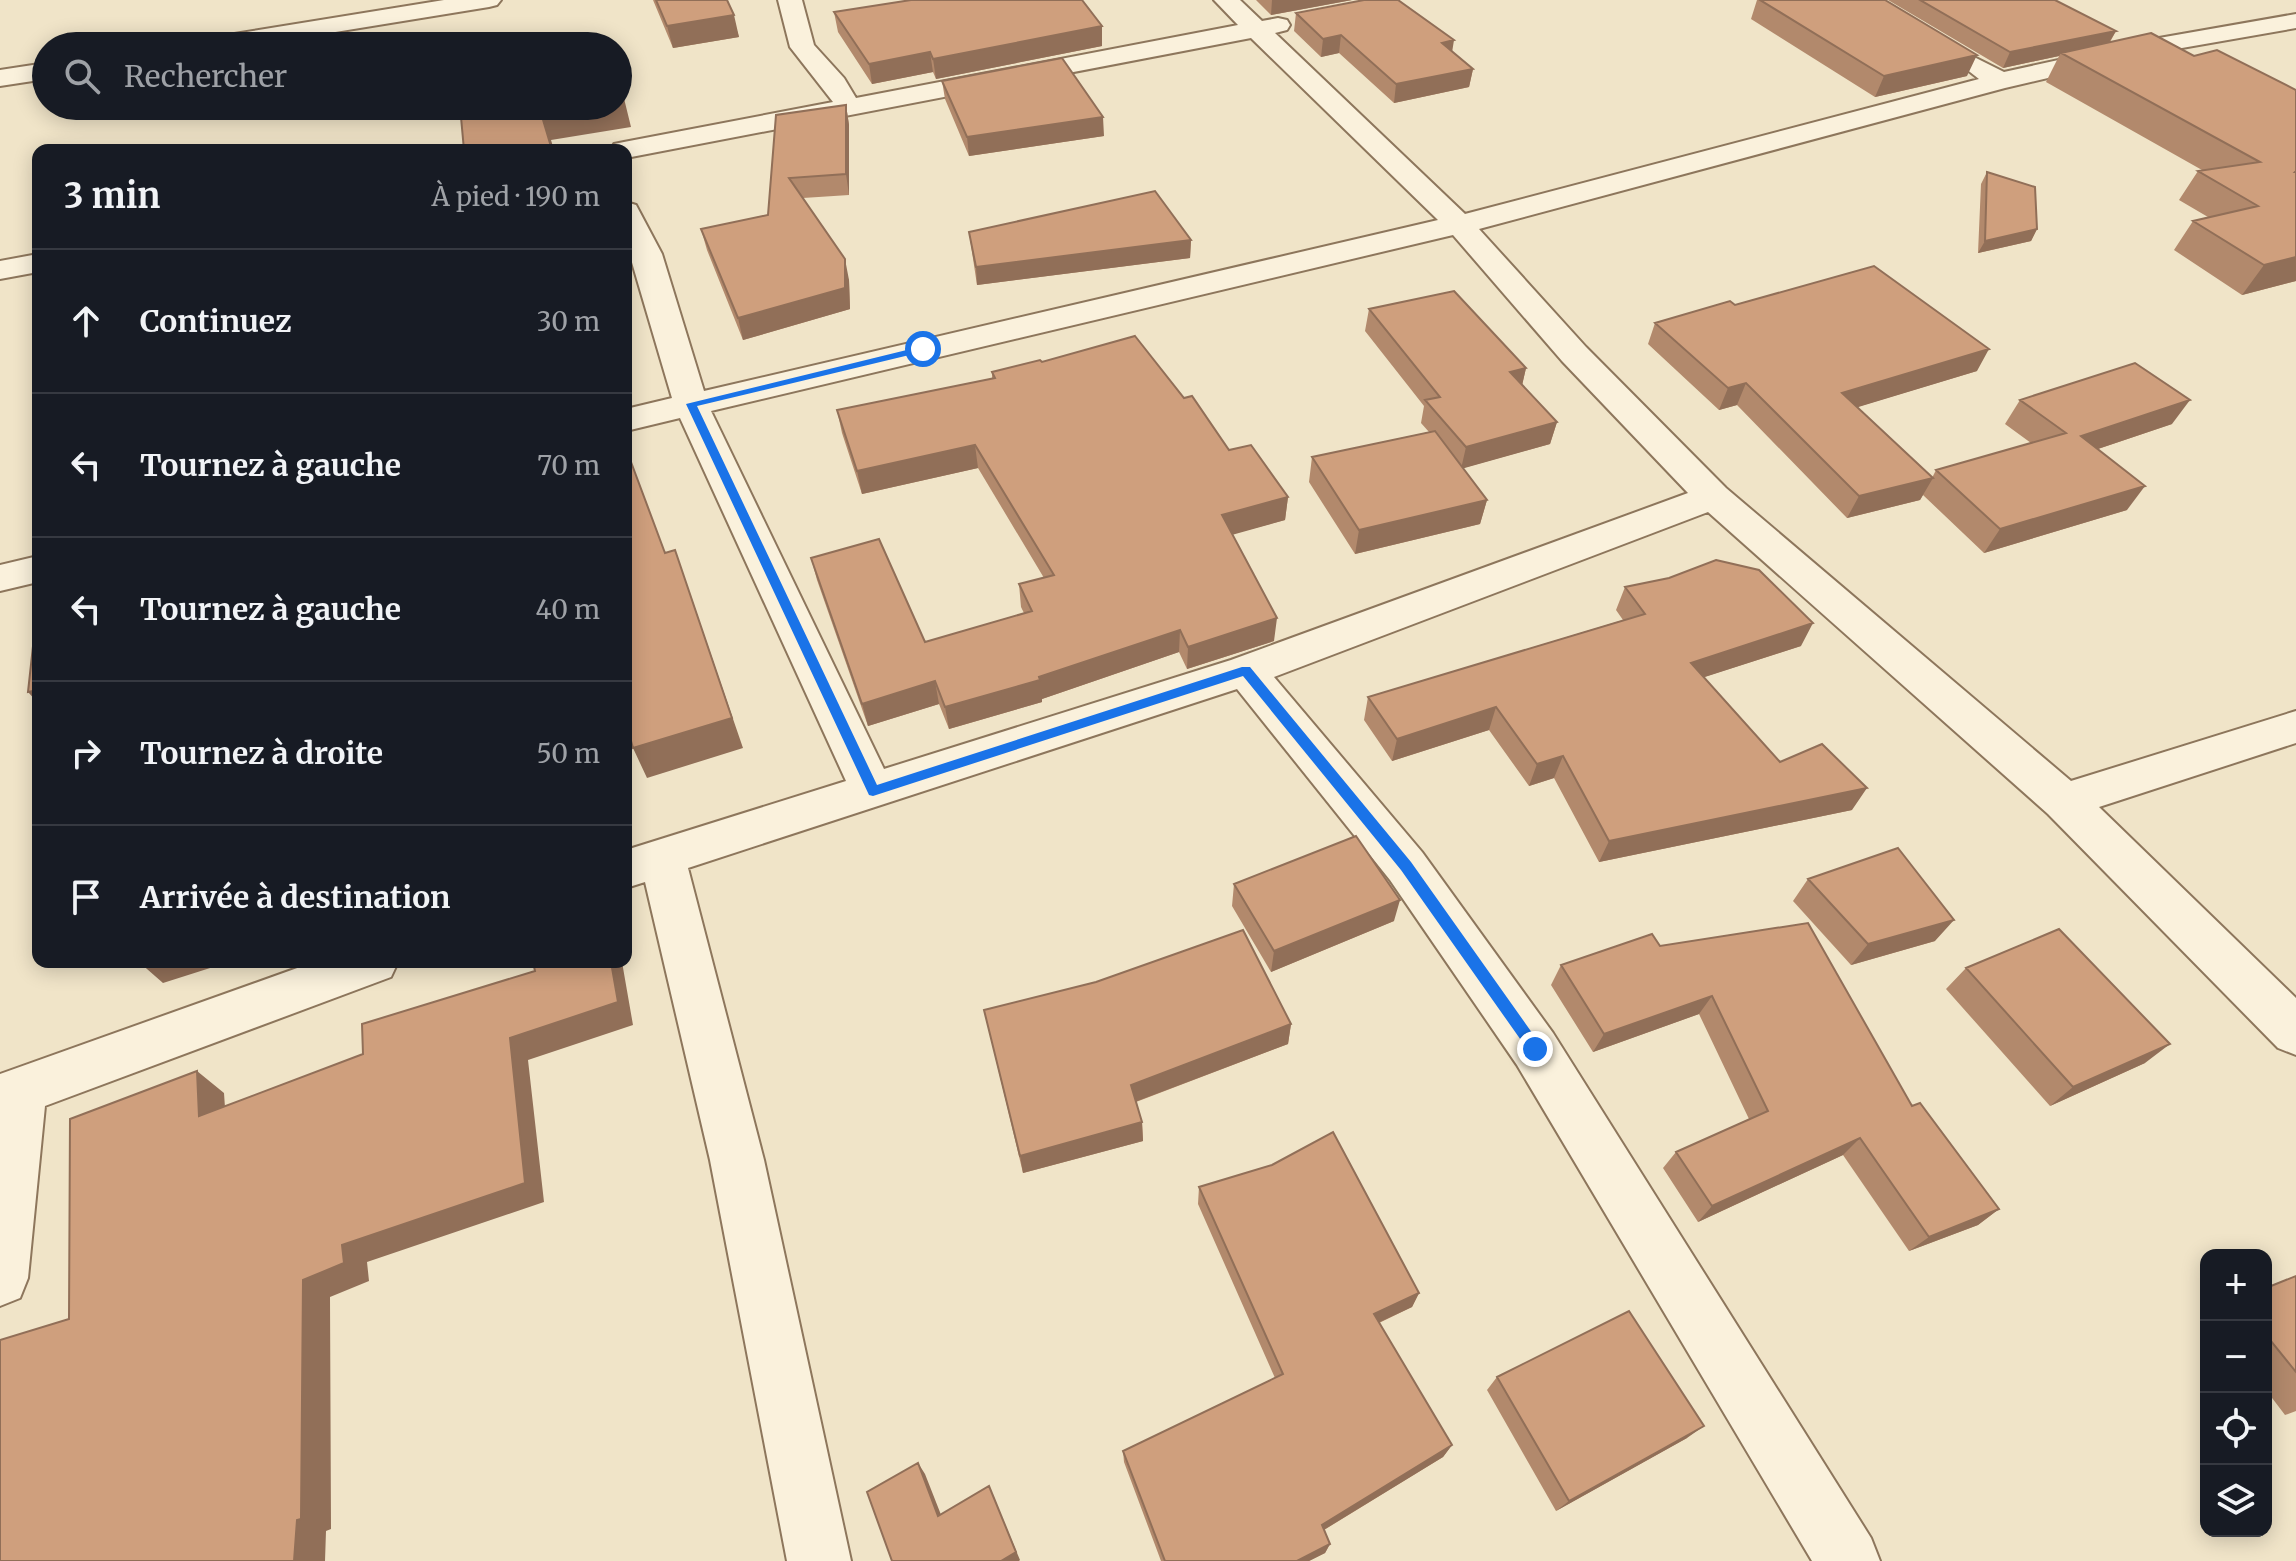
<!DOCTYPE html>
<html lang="fr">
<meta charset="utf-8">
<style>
body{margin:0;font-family:Merriweather,serif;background:#20242c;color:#f1f3f6}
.controls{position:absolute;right:24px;bottom:24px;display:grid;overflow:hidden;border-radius:16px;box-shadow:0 4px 20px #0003}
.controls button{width:72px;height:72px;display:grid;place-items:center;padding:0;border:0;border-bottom:2px solid #363941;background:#171b24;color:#f1f3f6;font:40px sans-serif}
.stop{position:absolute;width:24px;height:24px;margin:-18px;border:6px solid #1a73e8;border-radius:50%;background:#fff}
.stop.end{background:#1a73e8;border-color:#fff;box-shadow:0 2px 8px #0008}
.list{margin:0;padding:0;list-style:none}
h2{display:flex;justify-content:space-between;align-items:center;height:104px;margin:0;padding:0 32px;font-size:34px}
h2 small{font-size:26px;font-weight:400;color:#9ea1a6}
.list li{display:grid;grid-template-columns:52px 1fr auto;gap:24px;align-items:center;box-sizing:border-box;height:144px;padding:0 32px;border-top:2px solid #363941}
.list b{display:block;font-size:30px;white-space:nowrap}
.list em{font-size:26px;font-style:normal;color:#9ea1a6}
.icon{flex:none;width:44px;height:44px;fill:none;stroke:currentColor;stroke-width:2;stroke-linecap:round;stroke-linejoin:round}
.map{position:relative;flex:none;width:2296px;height:1561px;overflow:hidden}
.search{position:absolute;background:#171b24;box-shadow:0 4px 20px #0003;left:32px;top:32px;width:600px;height:88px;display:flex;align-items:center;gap:20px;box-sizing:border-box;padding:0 28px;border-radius:44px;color:#9ea1a6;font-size:30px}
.panel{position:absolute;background:#171b24;box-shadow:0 4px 20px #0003;left:32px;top:144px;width:600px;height:824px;border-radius:16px}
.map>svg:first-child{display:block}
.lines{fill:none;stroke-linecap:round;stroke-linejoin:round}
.street-casing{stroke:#8d765c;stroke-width:4}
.street{fill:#faf1dc;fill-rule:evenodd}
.wall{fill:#b2896c}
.shaded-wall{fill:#916f58}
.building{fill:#cf9f7d;stroke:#916f58;stroke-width:2}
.route{fill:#1a73e8}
</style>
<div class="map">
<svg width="2296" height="1561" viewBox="0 0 2296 1561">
<rect width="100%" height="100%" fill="#f0e4c8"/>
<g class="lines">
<g class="street-casing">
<path id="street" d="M 444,0 L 501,0 L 497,5 L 489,7 L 249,46 L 191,46 L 194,41 L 203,39 Z
M 778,0 L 802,0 L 814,45 L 844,78 L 856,98 L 1238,25 L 1214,0 L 1240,0 L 1262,21 L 1278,18 L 1287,20 L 1290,25 L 1287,30 L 1275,33 L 1465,214 L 1979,79 L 1961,65 L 1965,60 L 1974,57 L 2004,72 L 2159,38 L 2296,14 L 2296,28 L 2159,52 L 2005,88 L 1479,229 L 1586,347 L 1726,488 L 2071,781 L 2296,711 L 2296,743 L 2099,807 L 2296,998 L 2296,1055 L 2278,1048 L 2048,814 L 1708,512 L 1274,677 L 1422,852 L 1553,1033 L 1871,1538 L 1880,1561 L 1812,1561 L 1517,1065 L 1390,880 L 1237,689 L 688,868 L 764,1160 L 851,1561 L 787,1561 L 710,1160 L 645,882 L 626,888 L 626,850 L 846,781 L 680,418 L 626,431 L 626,409 L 672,398 L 626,242 L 626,202 L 636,205 L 662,254 L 704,391 L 1438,220 L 1251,38 L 626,158 L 626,150 L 610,150 L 614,144 L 624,142 L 833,102 L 790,47 ZM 1453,235 L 1562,361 L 1688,493 L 1231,660 L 884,769 L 711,411 Z
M 46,63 L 46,79 L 0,86 L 0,70 Z
M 38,254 L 38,272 L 0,279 L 0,261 Z
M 38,556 L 38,582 L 0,591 L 0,565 Z
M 314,962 L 398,962 L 391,977 L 45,1106 L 28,1278 L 20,1298 L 0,1306 L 0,1074 Z"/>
</g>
<use href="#street" class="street"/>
</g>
<path class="wall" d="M 653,0 L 727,0 L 739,37 L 673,48 Z
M 1256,0 L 1352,0 L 1271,15 Z
M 1757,0 L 1885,0 L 1967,76 L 1875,97 L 1751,19 Z
M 1888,0 L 2055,0 L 2116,31 L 2110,42 L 2194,56 L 2296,90 L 2296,281 L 2242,295 L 2174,250 L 2193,221 L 2208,217 L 2179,200 L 2198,171 L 2202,170 L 2046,82 L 2059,56 L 2003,68 Z
M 834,12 L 1102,26 L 1102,46 L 936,79 L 933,72 L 872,84 L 838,32 Z
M 1296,13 L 1452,52 L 1473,69 L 1469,87 L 1394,103 L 1339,53 L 1321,57 L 1294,31 Z
M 942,81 L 1104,136 L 969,156 L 945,99 Z
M 846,105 L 849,125 L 849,195 L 803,198 L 849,280 L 850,309 L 743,340 L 707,250 L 701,229 L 768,215 L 776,115 Z
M 1987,172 L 2037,229 L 2031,241 L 1978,253 L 1981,184 Z
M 969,232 L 1191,240 L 1190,258 L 977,285 Z
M 1369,309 L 1526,368 L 1522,385 L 1557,422 L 1550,444 L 1463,468 L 1487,500 L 1480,524 L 1355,554 L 1309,482 L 1312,457 L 1429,432 L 1421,423 L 1424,406 L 1365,331 Z
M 1655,323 L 1977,371 L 1857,407 L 1932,478 L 1936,470 L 2031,443 L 2005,424 L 2020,400 L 2172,424 L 2098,449 L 2127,510 L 1984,553 L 1923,495 L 1920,500 L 1847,518 L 1737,405 L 1719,410 L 1648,344 Z
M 1042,362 L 1184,398 L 1229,450 L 1288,497 L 1285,520 L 1232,534 L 1274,641 L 1187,669 L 1179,652 L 1042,699 L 1042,702 L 949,729 L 939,704 L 868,726 L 817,580 L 811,558 L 925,642 L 1024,613 L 1021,607 L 1019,584 L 1044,578 L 978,468 L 862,494 L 842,433 L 837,410 L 992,379 L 992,372 Z
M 1625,587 L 1801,646 L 1704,677 L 1780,762 L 1852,810 L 1599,862 L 1554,778 L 1529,786 L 1489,730 L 1392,761 L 1364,720 L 1368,697 L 1623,620 L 1616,610 Z
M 1808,879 L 1935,941 L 1851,965 L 1793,901 Z
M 1234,884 L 1394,921 L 1271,972 L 1232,906 Z
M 1660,946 L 1912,1106 L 1999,1209 L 1978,1225 L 1909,1251 L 1843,1155 L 1698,1222 L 1663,1168 L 1676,1152 L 1749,1119 L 1699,1014 L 1593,1052 L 1551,985 L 1561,965 Z
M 1966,968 L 2145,1063 L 2050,1106 L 1946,989 Z
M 984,1010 L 1291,1024 L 1288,1044 L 1136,1102 L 1142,1122 L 1143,1141 L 1023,1173 Z
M 1199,1187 L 1419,1293 L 1412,1307 L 1379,1323 L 1452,1445 L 1443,1457 L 1324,1530 L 1330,1544 L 1325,1553 L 1309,1561 L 1161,1561 L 1124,1462 L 1123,1451 L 1275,1378 L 1198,1204 Z
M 2296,1276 L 2296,1411 L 2285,1415 L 2266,1390 L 2266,1288 Z
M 1497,1377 L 1687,1438 L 1556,1511 L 1487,1390 Z"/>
<path class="shaded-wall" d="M 1272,0 L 1352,0 L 1271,15 Z
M 734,15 L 739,37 L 673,48 L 667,26 Z
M 1102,26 L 1102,46 L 936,79 L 933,59 Z
M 2116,31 L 2107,46 L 2061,53 L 2059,56 L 2003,68 L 2010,52 Z
M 1341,35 L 1339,53 L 1321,57 L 1323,39 Z
M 1454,40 L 1451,59 L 1442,43 Z
M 930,52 L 933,72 L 872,84 L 869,64 Z
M 1977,55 L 1967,76 L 1875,97 L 1884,76 Z
M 1473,69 L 1469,87 L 1394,103 L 1396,84 Z
M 618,74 L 631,127 L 551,140 L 554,150 L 552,150 L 541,113 L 588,106 L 618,106 Z
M 846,105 L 849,125 L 849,195 L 846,174 Z
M 1103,117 L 1104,136 L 969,156 L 967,137 Z
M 2037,229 L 2031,241 L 1978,253 L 1985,241 Z
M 1191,240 L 1190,258 L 977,285 L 976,267 Z
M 2296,257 L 2296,281 L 2242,295 L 2264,265 Z
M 845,259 L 849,280 L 850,309 L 743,340 L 738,318 Z
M 1989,349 L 1977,371 L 1832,415 L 1842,393 Z
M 1526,368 L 1521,390 L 1510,372 Z
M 1746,383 L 1737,405 L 1719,410 L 1728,388 Z
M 2190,400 L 2172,424 L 2065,460 L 2081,436 Z
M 1557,422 L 1550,444 L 1461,469 L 1466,447 Z
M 975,445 L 978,468 L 862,494 L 857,471 Z
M 1933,478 L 1920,500 L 1847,518 L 1859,496 Z
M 2145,486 L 2127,510 L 1984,553 L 2000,529 Z
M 1288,497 L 1285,520 L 1221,538 L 1222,515 Z
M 1487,500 L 1480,524 L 1355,554 L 1359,530 Z
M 675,550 L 743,748 L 647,778 L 633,748 Z
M 1277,618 L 1274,641 L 1187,669 L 1188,647 Z
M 1813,623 L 1801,646 L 1680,685 L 1691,663 Z
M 1180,630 L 1179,652 L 1042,699 L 1042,702 L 949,729 L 945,707 Z
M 935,681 L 939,704 L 868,726 L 862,704 Z
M 38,690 L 38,703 L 28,692 Z
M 1496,707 L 1489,730 L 1392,761 L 1397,739 Z
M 1563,756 L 1554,778 L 1529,786 L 1537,764 Z
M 1867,788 L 1852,810 L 1599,862 L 1609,841 Z
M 1400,900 L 1394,921 L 1271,972 L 1274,951 Z
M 1954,920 L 1935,941 L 1851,965 L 1868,944 Z
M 139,962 L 229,962 L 163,983 Z
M 611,962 L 622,962 L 633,1025 L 528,1060 L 544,1202 L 367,1262 L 369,1281 L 330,1297 L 331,1529 L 326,1531 L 325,1561 L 294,1561 L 303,1280 L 342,1245 L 510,1038 Z
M 1712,996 L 1699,1014 L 1593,1052 L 1604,1034 Z
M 1291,1024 L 1288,1044 L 1132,1103 L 1131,1085 Z
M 2170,1044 L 2145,1063 L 2050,1106 L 2073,1087 Z
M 197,1071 L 224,1093 L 227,1137 L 199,1116 Z
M 1142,1122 L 1143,1141 L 1023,1173 L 1020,1156 Z
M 1860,1138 L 1843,1155 L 1698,1222 L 1712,1206 Z
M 1999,1209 L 1978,1225 L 1909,1251 L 1929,1237 Z
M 1419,1293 L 1412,1307 L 1367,1328 L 1374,1314 Z
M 1704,1426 L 1687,1438 L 1556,1511 L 1569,1501 Z
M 1452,1445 L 1443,1457 L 1317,1534 L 1322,1525 Z
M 918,1463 L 925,1474 L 945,1525 L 938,1516 Z
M 989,1486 L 1020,1560 L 1019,1561 L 1001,1561 Z
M 1330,1544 L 1325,1553 L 1309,1561 L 1297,1561 Z"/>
<path class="building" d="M 656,0 L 727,0 L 734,15 L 667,26 Z
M 911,0 L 1082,0 L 1102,26 L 933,59 L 930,52 L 869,64 L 834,12 Z
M 1364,0 L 1398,0 L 1454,40 L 1442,43 L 1473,69 L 1396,84 L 1341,35 L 1323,39 L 1296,13 Z
M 1760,0 L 1885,0 L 1977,55 L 1884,76 Z
M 1920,0 L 2055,0 L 2116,31 L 2010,52 Z
M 2151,33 L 2194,56 L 2217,50 L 2296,90 L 2296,171 L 2295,172 L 2296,172 L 2296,257 L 2264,265 L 2193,221 L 2258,206 L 2198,171 L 2260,162 L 2061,53 Z
M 608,40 L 610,46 L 567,46 Z
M 1062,58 L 1103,117 L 967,137 L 942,81 Z
M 618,80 L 623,101 L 618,101 Z
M 846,105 L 846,174 L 789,178 L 845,259 L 845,288 L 738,318 L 701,229 L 768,215 L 776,115 Z
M 460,106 L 588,106 L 541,113 L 552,150 L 464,150 Z
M 1987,172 L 2035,187 L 2037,229 L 1985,241 Z
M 1155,191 L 1191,240 L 976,267 L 969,232 Z
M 1874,266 L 1989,349 L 1842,393 L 1933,478 L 1859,496 L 1746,383 L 1728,388 L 1655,323 L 1730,301 L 1735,305 Z
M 1454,291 L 1526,368 L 1510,372 L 1557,422 L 1466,447 L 1425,400 L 1440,397 L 1369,309 Z
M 1135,336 L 1184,398 L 1192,396 L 1229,450 L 1251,445 L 1288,497 L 1222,515 L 1277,618 L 1188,647 L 1180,630 L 1039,677 L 1040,680 L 945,707 L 935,681 L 862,704 L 811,558 L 879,539 L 925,642 L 1032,611 L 1019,584 L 1054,575 L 975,445 L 857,471 L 837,410 L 995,378 L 992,372 L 1040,360 L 1042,362 Z
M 2135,363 L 2190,400 L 2081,436 L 2145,486 L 2000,529 L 1936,470 L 2066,433 L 2020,400 Z
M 1435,431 L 1487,500 L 1359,530 L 1312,457 Z
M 631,462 L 665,553 L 675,550 L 732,718 L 633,748 L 626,723 L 626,463 Z
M 1716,560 L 1759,570 L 1813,623 L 1691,663 L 1780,762 L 1822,744 L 1867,788 L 1609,841 L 1563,756 L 1537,764 L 1496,707 L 1397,739 L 1368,697 L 1645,614 L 1625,587 L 1669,578 Z
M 38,636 L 38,690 L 28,692 L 34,637 Z
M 1356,836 L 1400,900 L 1274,951 L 1234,884 Z
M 1898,848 L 1954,920 L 1868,944 L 1808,879 Z
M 1808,923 L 1912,1106 L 1920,1103 L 1999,1209 L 1929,1237 L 1860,1138 L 1712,1206 L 1676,1152 L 1768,1111 L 1712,996 L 1604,1034 L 1561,965 L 1652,934 L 1660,946 Z
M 2059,929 L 2170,1044 L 2073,1087 L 1966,968 Z
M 1243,930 L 1291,1024 L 1131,1085 L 1142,1122 L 1020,1156 L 984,1010 L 1096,982 Z
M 533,962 L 611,962 L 618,1002 L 510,1038 L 525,1183 L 342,1245 L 344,1263 L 303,1280 L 301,1519 L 297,1520 L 294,1561 L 0,1561 L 0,1340 L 69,1319 L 70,1119 L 197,1071 L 199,1116 L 363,1054 L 362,1024 L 535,971 Z
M 1333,1132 L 1419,1293 L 1374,1314 L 1452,1445 L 1322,1525 L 1330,1544 L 1297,1561 L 1165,1561 L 1123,1451 L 1283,1374 L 1199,1187 L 1272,1165 Z
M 2296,1276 L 2296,1372 L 2266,1335 L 2266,1288 Z
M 1629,1311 L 1704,1426 L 1569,1501 L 1497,1377 Z
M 918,1463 L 938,1516 L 989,1486 L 1016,1552 L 1001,1561 L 892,1561 L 867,1492 Z"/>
<path class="route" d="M 923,346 L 926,351 L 697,406 L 877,785 L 1242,667 L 1250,667 L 1411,862 L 1540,1044 L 1540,1053 L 1530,1053 L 1401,870 L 1243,676 L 873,796 L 869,795 L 686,404 Z"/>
</svg>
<div class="controls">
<button>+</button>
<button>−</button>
<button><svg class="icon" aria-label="locate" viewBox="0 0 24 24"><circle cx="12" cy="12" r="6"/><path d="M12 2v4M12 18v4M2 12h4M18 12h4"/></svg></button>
<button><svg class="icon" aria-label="layers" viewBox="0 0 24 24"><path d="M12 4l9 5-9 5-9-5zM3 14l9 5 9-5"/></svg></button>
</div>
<div class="stop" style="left:923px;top:349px"></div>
<div class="stop end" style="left:1535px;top:1049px"></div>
<div class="search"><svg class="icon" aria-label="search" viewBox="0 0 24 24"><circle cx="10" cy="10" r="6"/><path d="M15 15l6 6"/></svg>Rechercher</div>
<section class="panel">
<h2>3 min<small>À pied · 190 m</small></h2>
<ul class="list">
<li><svg class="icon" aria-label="ahead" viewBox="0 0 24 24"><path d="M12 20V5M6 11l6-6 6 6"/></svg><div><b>Continuez</b></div><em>30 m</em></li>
<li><svg class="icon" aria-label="left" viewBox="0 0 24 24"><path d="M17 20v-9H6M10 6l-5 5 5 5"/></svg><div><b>Tournez à gauche</b></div><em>70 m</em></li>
<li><svg class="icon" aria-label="left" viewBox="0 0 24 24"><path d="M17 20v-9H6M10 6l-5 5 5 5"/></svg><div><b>Tournez à gauche</b></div><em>40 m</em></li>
<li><svg class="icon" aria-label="right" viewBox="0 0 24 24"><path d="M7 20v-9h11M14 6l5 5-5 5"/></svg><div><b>Tournez à droite</b></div><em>50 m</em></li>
<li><svg class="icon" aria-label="arrive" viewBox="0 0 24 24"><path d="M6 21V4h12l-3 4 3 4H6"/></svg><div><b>Arrivée à destination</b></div></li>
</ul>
</section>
</div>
